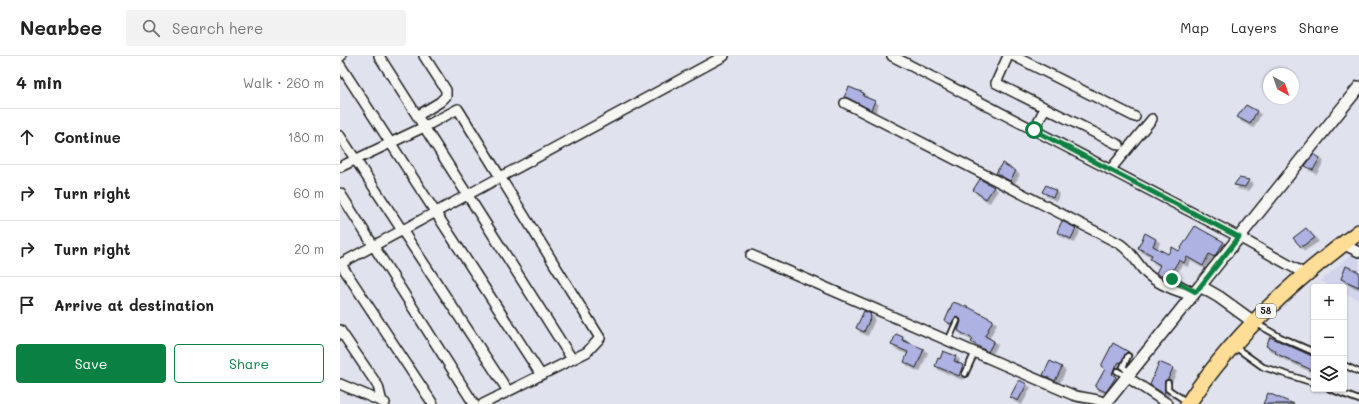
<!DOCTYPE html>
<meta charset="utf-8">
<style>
body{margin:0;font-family:Mali,sans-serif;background:#f2f2f2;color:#222}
.controls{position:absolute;right:12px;bottom:12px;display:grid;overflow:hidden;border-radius:4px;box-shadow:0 1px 3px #0004}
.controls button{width:36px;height:36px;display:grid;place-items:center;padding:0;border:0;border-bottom:1px solid #e0e0e0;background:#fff;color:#222;font:20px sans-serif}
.compass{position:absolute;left:923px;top:12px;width:36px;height:36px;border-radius:50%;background:#fff;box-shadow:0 1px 3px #0004;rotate:140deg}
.stop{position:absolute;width:12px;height:12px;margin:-9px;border:3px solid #0b8043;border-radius:50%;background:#fff}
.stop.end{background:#0b8043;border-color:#fff;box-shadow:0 1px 4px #0008}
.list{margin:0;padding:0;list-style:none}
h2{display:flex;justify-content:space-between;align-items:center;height:52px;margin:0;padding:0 16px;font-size:17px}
h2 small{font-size:13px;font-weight:400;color:#767676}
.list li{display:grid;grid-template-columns:26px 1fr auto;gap:12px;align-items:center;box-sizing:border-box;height:56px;padding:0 16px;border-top:1px solid #e0e0e0}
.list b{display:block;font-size:15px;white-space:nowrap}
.list em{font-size:13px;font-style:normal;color:#767676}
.actions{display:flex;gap:8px;padding:12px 16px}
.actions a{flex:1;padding:9px 0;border:1px solid #0b8043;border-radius:4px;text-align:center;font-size:14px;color:#0b8043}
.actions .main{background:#0b8043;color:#fff}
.icon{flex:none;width:22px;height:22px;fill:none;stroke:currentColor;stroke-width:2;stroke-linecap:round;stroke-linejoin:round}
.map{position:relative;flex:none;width:1019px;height:348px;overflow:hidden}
header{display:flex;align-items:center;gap:24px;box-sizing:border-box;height:56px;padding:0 20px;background:#fff;border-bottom:1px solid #e0e0e0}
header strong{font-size:19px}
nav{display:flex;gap:22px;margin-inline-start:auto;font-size:14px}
.search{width:280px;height:36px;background:#f2f2f2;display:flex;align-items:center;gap:10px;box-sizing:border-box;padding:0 14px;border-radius:4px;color:#767676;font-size:15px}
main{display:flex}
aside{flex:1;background:#fff}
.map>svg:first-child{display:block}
.built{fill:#d1d4eb}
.building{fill:#adb2e3;stroke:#1c1c1c;filter:url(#shadow)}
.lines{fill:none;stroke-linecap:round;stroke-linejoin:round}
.service-casing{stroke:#1c1c1c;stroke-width:8}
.minor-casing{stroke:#1c1c1c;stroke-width:12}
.tertiary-casing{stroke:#1c1c1c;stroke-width:14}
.trunk-casing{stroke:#1c1c1c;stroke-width:18}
.service{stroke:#f6f6f2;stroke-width:4.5}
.minor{stroke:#f6f6f2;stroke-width:9}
.tertiary{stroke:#f6f6f2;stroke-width:11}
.trunk{stroke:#fedd96;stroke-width:15}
.route{stroke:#0b8043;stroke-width:5}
.labels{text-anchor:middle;stroke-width:3;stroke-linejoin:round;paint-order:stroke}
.shield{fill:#f6f6f2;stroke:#5d5d5c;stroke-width:1}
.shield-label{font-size:9px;font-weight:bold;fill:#1c1c1c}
</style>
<header>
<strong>Nearbee</strong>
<div class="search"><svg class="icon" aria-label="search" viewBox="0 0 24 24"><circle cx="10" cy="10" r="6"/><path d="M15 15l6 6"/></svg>Search here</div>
<nav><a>Map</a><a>Layers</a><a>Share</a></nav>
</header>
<main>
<aside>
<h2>4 min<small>Walk · 260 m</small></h2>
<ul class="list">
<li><svg class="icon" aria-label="ahead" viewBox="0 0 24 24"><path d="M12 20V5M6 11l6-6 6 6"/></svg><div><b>Continue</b></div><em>180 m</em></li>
<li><svg class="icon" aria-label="right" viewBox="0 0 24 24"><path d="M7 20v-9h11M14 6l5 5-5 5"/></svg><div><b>Turn right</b></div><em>60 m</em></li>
<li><svg class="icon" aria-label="right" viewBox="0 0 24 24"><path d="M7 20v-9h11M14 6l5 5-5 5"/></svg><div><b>Turn right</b></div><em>20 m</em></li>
<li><svg class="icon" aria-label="arrive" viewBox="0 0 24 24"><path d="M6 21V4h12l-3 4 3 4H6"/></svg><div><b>Arrive at destination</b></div></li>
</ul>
<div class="actions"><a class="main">Save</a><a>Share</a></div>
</aside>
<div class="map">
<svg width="1019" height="348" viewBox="0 0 1019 348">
<defs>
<filter id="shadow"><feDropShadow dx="3.5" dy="3.5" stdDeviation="0" flood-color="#0004"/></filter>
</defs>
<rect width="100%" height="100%" fill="#e0e2ee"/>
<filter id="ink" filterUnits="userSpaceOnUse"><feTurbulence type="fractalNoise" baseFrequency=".025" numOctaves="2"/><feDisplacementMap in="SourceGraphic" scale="8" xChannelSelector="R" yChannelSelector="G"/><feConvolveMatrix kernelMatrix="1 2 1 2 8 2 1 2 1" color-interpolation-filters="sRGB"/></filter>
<g filter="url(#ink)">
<path class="built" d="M 1013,197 L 1019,200 L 1019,244 L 1004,237 L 1004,231 L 992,231 L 981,225 Z"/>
<path class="building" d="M 509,31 L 524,37 L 523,40 L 535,45 L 531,54 L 508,42 L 504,41 Z
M 906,49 L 917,55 L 910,68 L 897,61 Z
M 974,98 L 980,102 L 973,114 L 965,110 Z
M 662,107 L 676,115 L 670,125 L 656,117 Z
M 899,122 L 909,124 L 905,131 L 894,129 Z
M 640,123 L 654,131 L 646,143 L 633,134 Z
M 706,129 L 716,135 L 713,141 L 702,136 Z
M 722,165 L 736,172 L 731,183 L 717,176 Z
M 855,170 L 884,186 L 874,201 L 869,198 L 863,210 L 847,201 L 844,207 L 839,204 L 833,214 L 829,217 L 828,224 L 816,217 L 820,209 L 810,203 L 812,199 L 798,192 L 805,177 L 816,183 L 813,190 L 828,198 L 832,191 L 839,195 Z
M 966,172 L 975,182 L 961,191 L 953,182 Z
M 1006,210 L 1019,216 L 1019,231 L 1001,223 Z
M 613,246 L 630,252 L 653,264 L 645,280 L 654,285 L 648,296 L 631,286 L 633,283 L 618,275 L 621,265 L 619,262 L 615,262 L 611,268 L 605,265 Z
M 524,255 L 531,258 L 530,259 L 531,260 L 524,276 L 516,272 Z
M 556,278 L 563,281 L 562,284 L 584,293 L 576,312 L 564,306 L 568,296 L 551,289 Z
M 930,281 L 974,301 L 974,315 L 935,297 L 936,295 L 926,290 Z
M 773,287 L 789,296 L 786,297 L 781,307 L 779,306 L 774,313 L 772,318 L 776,321 L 766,336 L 755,331 L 765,313 L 761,310 Z
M 603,295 L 616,300 L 614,305 L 623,309 L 619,320 L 595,310 L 598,302 L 600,303 Z
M 710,305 L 722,311 L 715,325 L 703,319 Z
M 819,306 L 833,312 L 828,323 L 825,325 L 825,335 L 824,338 L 810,329 Z
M 679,324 L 687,328 L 678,345 L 670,341 Z
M 928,337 L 954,348 L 923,348 Z"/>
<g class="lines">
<g class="service-casing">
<path id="service" d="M 832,218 L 831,222 L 834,224 L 856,236
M 917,268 L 942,282 L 974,296
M 608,285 L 617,265
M 895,291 L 923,311 L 974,327
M 788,300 L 783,311 L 790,317
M 1004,309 L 1019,316
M 777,315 L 786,320
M 625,318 L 635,296
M 828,327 L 828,333 L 847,346
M 990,333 L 1019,344"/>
</g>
<g class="minor-casing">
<path id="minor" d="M 39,0 L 232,303
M 552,0 L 899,181 L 965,218
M 668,0 L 656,27 L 779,89
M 674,0 L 795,61
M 0,1 L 1,0
M 0,9 L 201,319
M 505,47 L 780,188 C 793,197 796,207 807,218 C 819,229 837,235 852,240
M 77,60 L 100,46 L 106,40 L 106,34 L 84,0
M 694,74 L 705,52
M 0,80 L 168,335
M 0,111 L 84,71 L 118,53 L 260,282 L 247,296 L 143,348
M 770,114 L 812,63
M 0,137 L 134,348
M 1002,188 L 1019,196
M 411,199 L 733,339 C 745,343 757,341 767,348
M 0,207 L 93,348
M 0,208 L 384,0
M 0,274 L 38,330 L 42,346
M 787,321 L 828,348
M 0,328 L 45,347"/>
</g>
<g class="tertiary-casing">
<path id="tertiary" d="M 915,267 L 879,241 L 860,230 L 1019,31
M 765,348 L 860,230"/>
</g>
<g class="trunk-casing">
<path id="trunk" d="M 848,348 C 892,281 955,223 1019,176"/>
</g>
<use href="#service" class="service"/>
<use href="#minor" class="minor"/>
<use href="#tertiary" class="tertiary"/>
<use href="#trunk" class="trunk"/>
</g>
</g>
<g class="lines" filter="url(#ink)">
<path class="route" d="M 694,74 L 899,181 L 856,236 L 832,223"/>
</g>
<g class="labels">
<rect class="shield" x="916" y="248" width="20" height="14" rx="3"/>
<g class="shield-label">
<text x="926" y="258">58</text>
</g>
</g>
</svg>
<div class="controls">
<button>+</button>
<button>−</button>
<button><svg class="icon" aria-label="layers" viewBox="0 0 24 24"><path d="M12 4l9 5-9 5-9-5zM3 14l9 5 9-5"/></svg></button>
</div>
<svg class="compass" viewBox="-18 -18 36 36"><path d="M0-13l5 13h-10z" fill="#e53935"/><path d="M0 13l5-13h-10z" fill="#767676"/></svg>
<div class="stop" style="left:694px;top:74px"></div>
<div class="stop end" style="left:832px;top:223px"></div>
</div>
</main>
